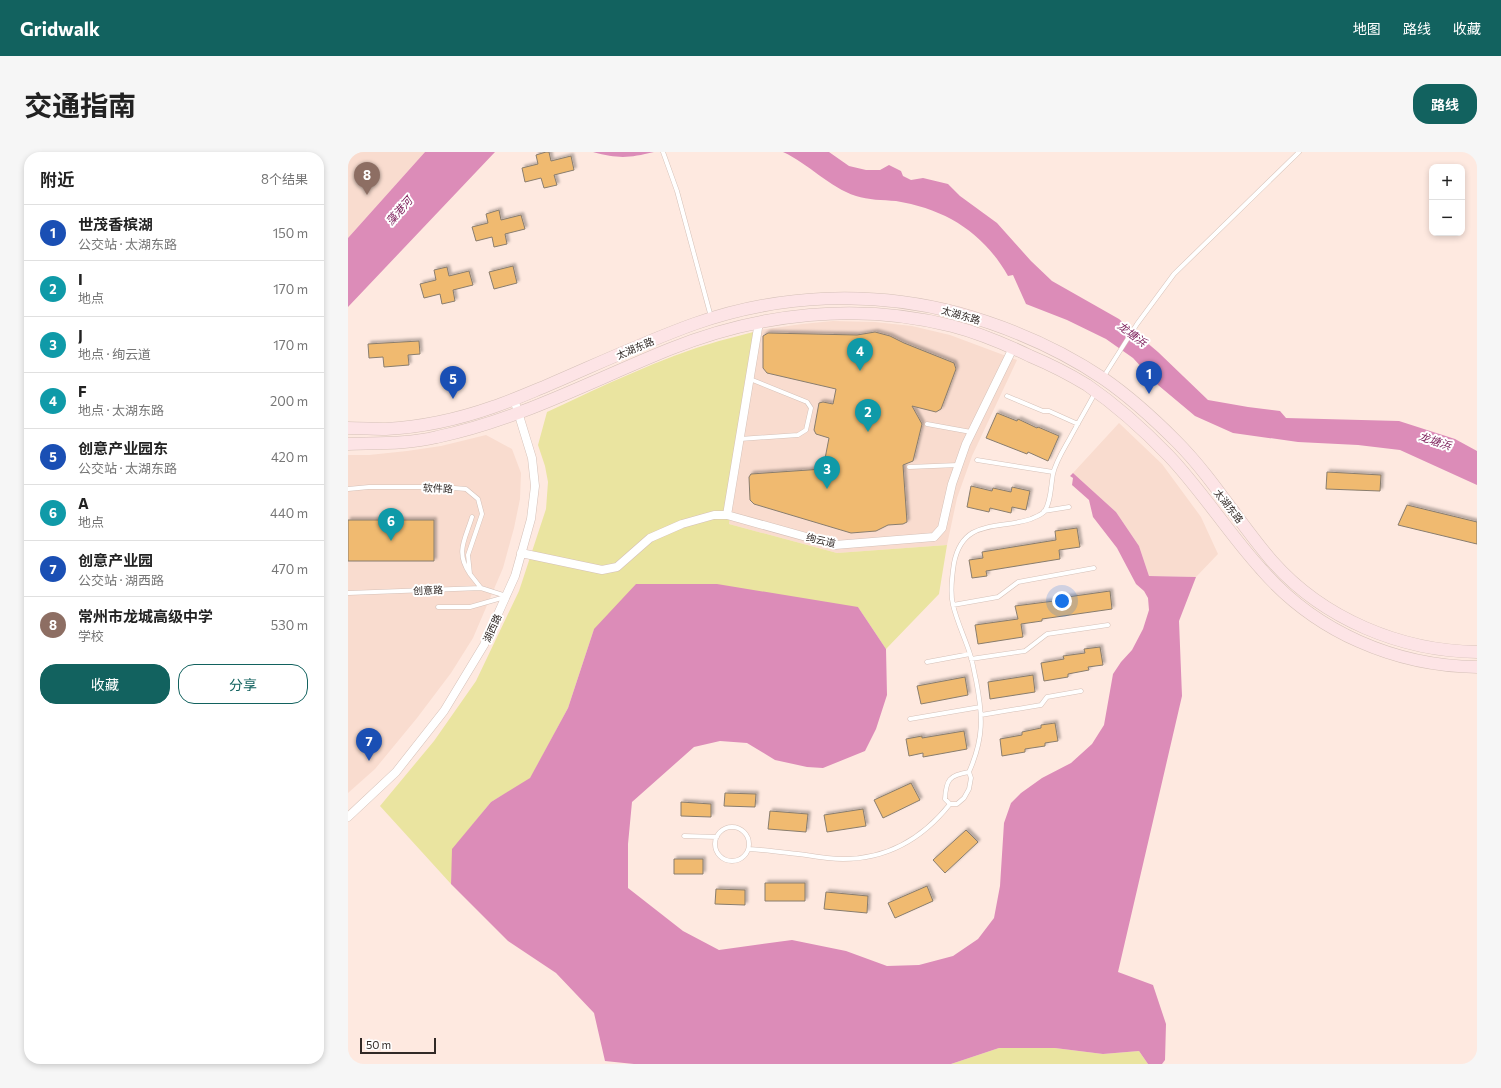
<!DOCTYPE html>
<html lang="zh">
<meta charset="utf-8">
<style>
body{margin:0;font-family:Commissioner,"Noto Sans SC",sans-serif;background:#f6f6f6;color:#222}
.controls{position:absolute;right:12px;top:12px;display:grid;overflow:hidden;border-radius:8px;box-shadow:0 2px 6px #0003}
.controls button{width:36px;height:36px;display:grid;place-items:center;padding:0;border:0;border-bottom:1px solid #e0e0e0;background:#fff;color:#222;font:20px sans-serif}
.scale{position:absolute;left:12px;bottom:10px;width:76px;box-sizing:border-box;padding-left:4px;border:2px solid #312926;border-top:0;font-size:11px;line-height:14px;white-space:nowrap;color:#312926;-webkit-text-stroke:3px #fff;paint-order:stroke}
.you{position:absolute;left:714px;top:449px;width:14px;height:14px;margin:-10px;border:3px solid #fff;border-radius:50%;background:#1a73e8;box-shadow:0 0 0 6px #1a73e833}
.badge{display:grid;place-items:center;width:26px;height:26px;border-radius:50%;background:#12625f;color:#fff;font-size:13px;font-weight:700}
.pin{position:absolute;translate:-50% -33px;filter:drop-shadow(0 1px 2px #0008)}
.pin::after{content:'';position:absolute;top:21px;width:14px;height:12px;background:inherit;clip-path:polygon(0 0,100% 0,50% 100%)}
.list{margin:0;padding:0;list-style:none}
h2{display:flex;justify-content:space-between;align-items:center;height:52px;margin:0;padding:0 16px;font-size:17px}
h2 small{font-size:13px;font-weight:400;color:#767676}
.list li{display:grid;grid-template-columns:26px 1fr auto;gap:12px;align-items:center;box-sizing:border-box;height:56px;padding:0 16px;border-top:1px solid #e0e0e0}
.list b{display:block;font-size:15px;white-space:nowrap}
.list p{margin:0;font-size:13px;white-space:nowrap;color:#767676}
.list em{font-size:13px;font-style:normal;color:#767676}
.actions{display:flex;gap:8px;padding:12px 16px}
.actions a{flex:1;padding:9px 0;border:1px solid #12625f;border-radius:16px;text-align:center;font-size:14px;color:#12625f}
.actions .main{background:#12625f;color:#fff}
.map{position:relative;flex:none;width:1129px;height:912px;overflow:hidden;border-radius:16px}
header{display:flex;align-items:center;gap:24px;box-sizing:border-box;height:56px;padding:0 20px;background:#12625f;color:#fff}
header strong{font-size:19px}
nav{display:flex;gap:22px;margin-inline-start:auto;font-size:14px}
.intro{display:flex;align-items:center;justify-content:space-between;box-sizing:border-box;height:96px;padding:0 24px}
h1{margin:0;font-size:28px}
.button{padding:10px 18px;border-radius:16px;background:#12625f;color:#fff;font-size:14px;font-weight:700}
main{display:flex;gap:24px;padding:0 24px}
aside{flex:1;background:#fff;border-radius:16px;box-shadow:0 2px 6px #0003}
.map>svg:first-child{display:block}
.built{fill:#f9dccf}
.green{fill:#eae4a0}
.water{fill:#dc8cb8}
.building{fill:#f0ba6f;stroke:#897d6e;filter:url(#shadow)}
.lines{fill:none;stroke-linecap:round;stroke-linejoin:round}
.lane-casing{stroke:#d5c1b8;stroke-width:5}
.street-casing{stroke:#d5c1b8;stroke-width:9}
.secondary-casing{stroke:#d5c1b8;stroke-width:13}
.lane{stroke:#fff;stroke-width:4}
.street{stroke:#fff;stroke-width:8}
.secondary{stroke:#fde4e6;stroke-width:12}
.labels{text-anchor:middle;stroke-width:4;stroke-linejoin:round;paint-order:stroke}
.street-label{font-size:10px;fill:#312926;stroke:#fff}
.water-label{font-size:11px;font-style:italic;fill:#7e215c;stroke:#fff}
</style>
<header>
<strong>Gridwalk</strong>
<nav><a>地图</a><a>路线</a><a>收藏</a></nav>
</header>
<div class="intro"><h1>交通指南</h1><a class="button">路线</a></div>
<main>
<aside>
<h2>附近<small>8个结果</small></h2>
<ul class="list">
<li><span class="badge" style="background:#1a4fb4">1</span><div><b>世茂香槟湖</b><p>公交站 · 太湖东路</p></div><em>150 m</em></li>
<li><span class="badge" style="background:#0f9aa8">2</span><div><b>I</b><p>地点</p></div><em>170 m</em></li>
<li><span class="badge" style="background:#0f9aa8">3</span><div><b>J</b><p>地点 · 绚云道</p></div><em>170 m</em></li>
<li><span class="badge" style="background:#0f9aa8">4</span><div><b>F</b><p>地点 · 太湖东路</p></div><em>200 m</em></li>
<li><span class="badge" style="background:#1a4fb4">5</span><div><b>创意产业园东</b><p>公交站 · 太湖东路</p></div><em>420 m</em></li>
<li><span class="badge" style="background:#0f9aa8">6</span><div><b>A</b><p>地点</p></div><em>440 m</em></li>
<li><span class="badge" style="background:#1a4fb4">7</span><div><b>创意产业园</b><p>公交站 · 湖西路</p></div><em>470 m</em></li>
<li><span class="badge" style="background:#8d6e63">8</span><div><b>常州市龙城高级中学</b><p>学校</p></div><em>530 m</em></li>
</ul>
<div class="actions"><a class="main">收藏</a><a>分享</a></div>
</aside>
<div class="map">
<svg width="1129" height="912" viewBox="0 0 1129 912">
<defs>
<filter id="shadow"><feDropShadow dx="2.5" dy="-2.5" stdDeviation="1" flood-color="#0004"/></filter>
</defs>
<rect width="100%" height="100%" fill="#fee9e0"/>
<path class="built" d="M 0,0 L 77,0 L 0,86 Z
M 485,169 L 527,170 L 564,174 L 602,183 L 669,208 L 624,304 L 609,346 L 599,393 L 489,401 L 381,372 L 413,178 L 454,172 Z
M 771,271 L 814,312 L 853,365 L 870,402 L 848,425 L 801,424 L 791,394 L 768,360 L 725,321 Z
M 138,283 L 164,297 L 173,321 L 172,347 L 166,376 L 155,416 L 125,486 L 103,521 L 69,566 L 27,617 L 0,641 L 0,303 L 21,303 L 59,299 L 93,294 Z"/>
<path class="green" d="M 413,178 L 381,372 L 489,401 L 599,393 L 591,442 L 538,497 L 510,455 L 246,477 L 220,556 L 182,627 L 143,650 L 105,697 L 103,732 L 32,654 L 86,589 L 128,529 L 171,439 L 198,357 L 200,330 L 197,314 L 190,293 L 199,260 C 255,234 312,206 371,189 C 385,185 399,182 413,178 Z
M 651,896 L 707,896 L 755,902 L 791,899 L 800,912 L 603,912 Z"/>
<path class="water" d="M 77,0 L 147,0 L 0,155 L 0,86 Z
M 245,0 L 306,0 C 281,6 271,7 245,0 Z
M 435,0 L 481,0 L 501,14 L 518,18 L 532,18 L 541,13 L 553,19 L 555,24 L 563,28 L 575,26 L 600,32 L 612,44 L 649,71 L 683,109 L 704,129 L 771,167 L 810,200 L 860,248 L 900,255 L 932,259 L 938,266 L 1051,269 L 1107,287 L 1129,299 L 1129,333 L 1052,298 L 1010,293 L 950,290 L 885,281 L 847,264 L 810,233 L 785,206 L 758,187 L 719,168 L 678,152 L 665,123 L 660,124 C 635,80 597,57 548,49 C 535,48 520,48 508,44 C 481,35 461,12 435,0 Z
M 725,321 L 768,360 L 791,394 L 801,424 L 848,425 L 831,469 L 834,544 L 770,820 L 805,833 L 818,872 L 817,908 L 814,912 L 800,912 L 791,899 L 755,902 L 707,896 L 651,896 L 603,912 L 286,912 L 257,909 L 246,861 L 208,821 L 160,789 L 103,732 L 104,697 L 143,650 L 182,626 L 220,556 L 246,477 L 288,432 L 369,432 L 510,455 L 538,497 L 539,543 L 528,577 L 517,599 L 475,616 L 459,615 L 427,608 L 399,591 L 372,589 L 346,595 L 284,650 L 280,692 L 280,736 L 335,779 L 371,798 L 444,788 L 498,799 L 539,814 L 571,813 L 605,804 L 630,787 L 646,766 L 652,734 L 656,671 L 663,651 L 673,641 L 694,626 L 723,611 L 744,592 L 756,573 L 765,522 L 773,510 L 784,498 L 795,477 L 801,458 L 800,446 L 796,439 L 788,432 L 769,396 L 745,365 L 741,348 L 724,333 L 725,326 L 722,324 Z"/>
<path class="building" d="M 198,0 L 201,0 L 203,9 L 223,4 L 226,18 L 206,23 L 209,33 L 196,36 L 193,26 L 177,30 L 174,16 L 190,12 L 188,3 Z
M 151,58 L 153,68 L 173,63 L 177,77 L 157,82 L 159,92 L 146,95 L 144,85 L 128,89 L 124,75 L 140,71 L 138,62 Z
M 165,114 L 169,131 L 146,137 L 141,120 Z
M 99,115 L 101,124 L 121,119 L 125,133 L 105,138 L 107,149 L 94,152 L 92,142 L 76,146 L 72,132 L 88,128 L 86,118 Z
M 527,180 L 542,184 L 556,191 L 606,211 L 608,217 L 593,257 L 588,260 L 564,254 L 574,272 L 565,309 L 555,313 L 559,370 L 555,372 L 540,373 L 528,379 L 503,381 L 406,352 L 402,348 L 401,325 L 403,322 L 475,317 L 481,286 L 468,282 L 466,278 L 471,251 L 475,250 L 485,252 L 488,237 L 419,221 L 415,216 L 415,184 L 420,181 L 509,183 Z
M 71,189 L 72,202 L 60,203 L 61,213 L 36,215 L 35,205 L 21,206 L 20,192 Z
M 649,261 L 669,269 L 670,267 L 689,276 L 690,275 L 711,284 L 700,309 L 680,300 L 679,302 L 638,286 Z
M 979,320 L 1033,323 L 1032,339 L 978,337 Z
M 623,334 L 644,339 L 645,336 L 663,340 L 664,335 L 682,339 L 678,358 L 664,355 L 663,361 L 642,356 L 641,360 L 619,355 Z
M 1059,353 L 1129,370 L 1129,392 L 1050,373 Z
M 0,368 L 86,368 L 86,409 L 0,409 Z
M 729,376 L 732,395 L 711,398 L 712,407 L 638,419 L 639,424 L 624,426 L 621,408 L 635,406 L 634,400 L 708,388 L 707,379 Z
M 762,439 L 764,457 L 694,467 L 694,469 L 673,472 L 675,485 L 630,492 L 627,473 L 670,467 L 667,454 L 706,449 L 705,447 Z
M 752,495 L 755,513 L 740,515 L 741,518 L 720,522 L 720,525 L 696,529 L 693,511 L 716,507 L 715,504 L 737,501 L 736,497 Z
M 685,523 L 687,540 L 642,547 L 640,530 Z
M 617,525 L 620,543 L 573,552 L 569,534 Z
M 707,571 L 710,589 L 697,591 L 697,594 L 677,597 L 677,600 L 654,604 L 652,587 L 674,583 L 674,580 L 693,576 L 693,573 Z
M 616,579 L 619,597 L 575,605 L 575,601 L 561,604 L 558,587 L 574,584 L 574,586 Z
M 563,631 L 572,648 L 535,666 L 526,648 Z
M 377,641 L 408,642 L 407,655 L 376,654 Z
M 333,650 L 363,652 L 363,665 L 333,664 Z
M 515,657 L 518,674 L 479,680 L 476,663 Z
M 422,659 L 460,662 L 458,680 L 420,677 Z
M 618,678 L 630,690 L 597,721 L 585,708 Z
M 326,707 L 355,707 L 355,722 L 326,722 Z
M 417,731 L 457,731 L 457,749 L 417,749 Z
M 579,734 L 585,749 L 547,766 L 540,751 Z
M 368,737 L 397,738 L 397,753 L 367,752 Z
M 478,740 L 520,744 L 519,761 L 476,757 Z"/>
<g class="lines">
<g class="lane-casing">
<path id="lane" d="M 315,0 L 329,39 L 363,165
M 756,224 L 789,172 L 826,122 L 951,0
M 659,244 L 695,259 L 701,259 L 730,272
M 579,272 L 623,280
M 392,287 L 450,283 L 458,278 L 463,256 L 459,250 L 402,227
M 629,308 L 705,320
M 561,315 L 610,313
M 0,337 L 21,335 L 94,335 L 118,337 L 130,347 L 134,362 L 120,403 L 122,422 L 133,436
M 696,359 L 721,355
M 122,422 C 107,400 117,388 124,365
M 0,441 L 133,436 L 158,444
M 605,453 L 650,445 L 670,430 L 746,416
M 90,455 L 122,455 L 157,445
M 623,507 L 677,499 L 699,482 L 760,473
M 579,510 L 622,502
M 633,563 L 693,553 L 699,545 L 733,539
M 562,567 L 632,555
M 621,620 C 601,623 598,628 597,647 L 602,652 L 609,652 L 616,646 L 621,637 L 623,626 L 621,620 C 636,586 635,564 628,528 C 626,520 625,511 622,502 C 617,486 609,470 605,453 C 602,441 604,424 606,411 C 615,366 650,378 683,367 C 687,365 693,363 696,360 C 703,351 703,332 705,322 C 708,309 716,297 722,286 C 730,271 739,256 747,241
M367 692a17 17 0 1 1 34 0a17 17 0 1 1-34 0Z
M 336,684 L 369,685
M 401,697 C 420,698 439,701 458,703 C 470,705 483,707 495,707 C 539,707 575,686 602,652"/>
</g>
<g class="street-casing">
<path id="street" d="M 379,363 L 411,170
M 173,401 L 254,418 L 269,415 L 302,386 L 334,372 L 366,363 L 379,363 L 487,393 L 586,385 L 594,376 L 604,332 L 618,292 L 665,196
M 0,665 L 48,620 L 96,559 L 136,493 L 167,424 L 183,367 L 187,334 L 184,306 L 166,247"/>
</g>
<g class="secondary-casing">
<path id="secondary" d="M 0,276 C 13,276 26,277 38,277 C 74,275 111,267 145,255 C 163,249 181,241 198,234 C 247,213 296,190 346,172 C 431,142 523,138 610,161 C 660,175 713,198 756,227 C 782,245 806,267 828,289 C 865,326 891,371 924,409 C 975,467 1053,499 1129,500
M 0,292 C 30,291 60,292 89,285 C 171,268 245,228 322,197 C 411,161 511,150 604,174 C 631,181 657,192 682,204 C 701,212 721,222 739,233 C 768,253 796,278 821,304 C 855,340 881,382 914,418 C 968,480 1047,514 1129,515"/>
</g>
<use href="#lane" class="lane"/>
<use href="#street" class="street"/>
<use href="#secondary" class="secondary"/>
</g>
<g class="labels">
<g class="street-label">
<text transform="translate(613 163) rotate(16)" y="4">太湖东路</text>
<text transform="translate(287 196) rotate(-23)" y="4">太湖东路</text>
<text transform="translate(90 336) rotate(2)" y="4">软件路</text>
<text transform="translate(881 354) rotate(52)" y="4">太湖东路</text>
<text transform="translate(473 388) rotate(13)" y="4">绚云道</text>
<text transform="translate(80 438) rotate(-2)" y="4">创意路</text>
<text transform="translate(144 476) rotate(-66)" y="4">湖西路</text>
</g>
<g class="water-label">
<text transform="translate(51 59) rotate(-49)" y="4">藻港河</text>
<text transform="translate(784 182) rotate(37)" y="4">龙塘浜</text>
<text transform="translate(1087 289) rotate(19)" y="4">龙塘浜</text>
</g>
</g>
</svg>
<div class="controls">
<button>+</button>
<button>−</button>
</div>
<div class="scale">50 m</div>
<div class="you"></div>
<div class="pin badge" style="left:801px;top:242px;background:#1a4fb4">1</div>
<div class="pin badge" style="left:520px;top:280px;background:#0f9aa8">2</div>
<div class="pin badge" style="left:479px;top:337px;background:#0f9aa8">3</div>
<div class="pin badge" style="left:512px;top:219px;background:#0f9aa8">4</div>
<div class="pin badge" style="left:105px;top:247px;background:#1a4fb4">5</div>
<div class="pin badge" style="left:43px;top:389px;background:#0f9aa8">6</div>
<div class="pin badge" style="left:21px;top:609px;background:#1a4fb4">7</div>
<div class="pin badge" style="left:19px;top:43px;background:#8d6e63">8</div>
</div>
</main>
